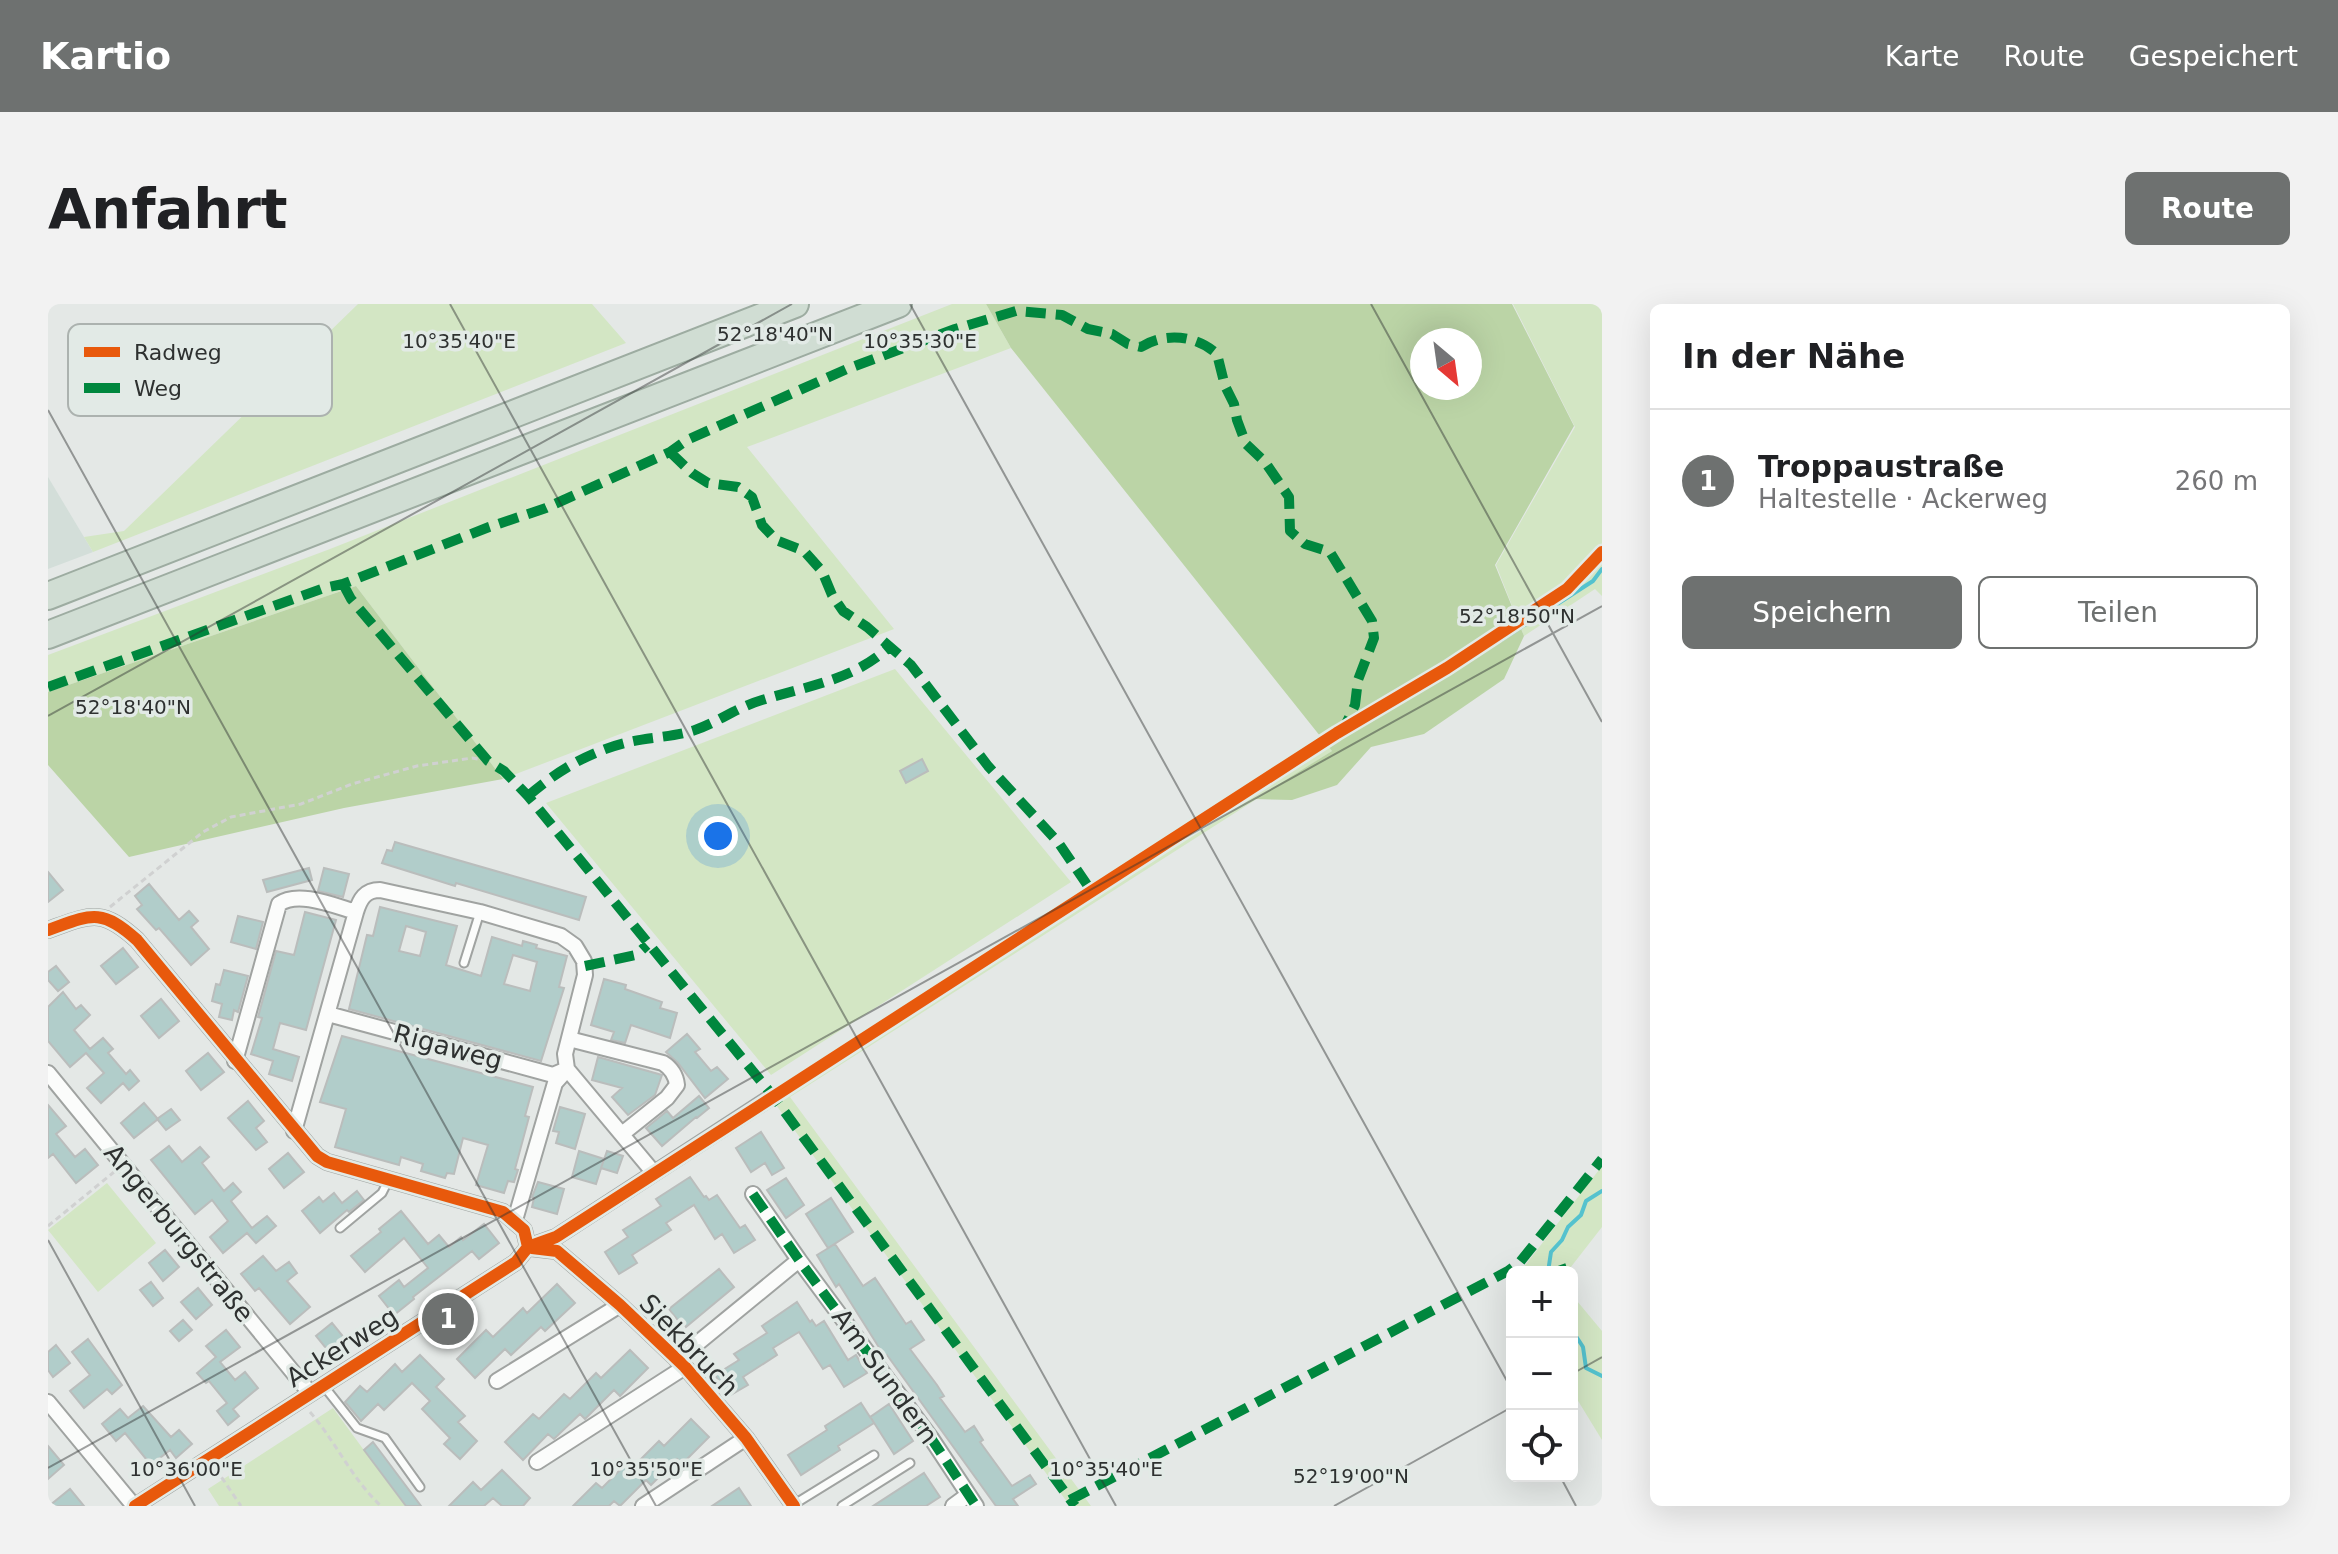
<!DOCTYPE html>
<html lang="de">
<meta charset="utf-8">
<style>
body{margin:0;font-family:"DejaVu Sans",sans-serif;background:#f2f2f2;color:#202124}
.controls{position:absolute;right:24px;bottom:24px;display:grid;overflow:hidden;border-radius:12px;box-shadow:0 8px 32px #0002}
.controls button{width:72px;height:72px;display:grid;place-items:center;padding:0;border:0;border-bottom:2px solid #e0e0e0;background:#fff;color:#202124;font:40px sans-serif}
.compass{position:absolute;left:1362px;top:24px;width:72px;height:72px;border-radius:50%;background:#fff;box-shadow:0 8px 32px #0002;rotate:151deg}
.you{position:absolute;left:670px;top:532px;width:28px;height:28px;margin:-20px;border:6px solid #fff;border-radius:50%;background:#1a73e8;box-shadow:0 0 0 12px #1a73e833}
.badge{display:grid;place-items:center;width:52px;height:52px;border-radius:50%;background:#6e7170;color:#fff;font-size:26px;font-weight:700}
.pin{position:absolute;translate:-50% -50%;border:4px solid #fff;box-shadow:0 2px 8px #0006}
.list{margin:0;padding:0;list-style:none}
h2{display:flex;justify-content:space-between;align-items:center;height:104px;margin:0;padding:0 32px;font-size:34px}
h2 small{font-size:26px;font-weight:400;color:#757577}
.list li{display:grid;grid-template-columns:52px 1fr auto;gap:24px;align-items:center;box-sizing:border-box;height:144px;padding:0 32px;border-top:2px solid #e0e0e0}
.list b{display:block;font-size:30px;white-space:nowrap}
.list p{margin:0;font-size:26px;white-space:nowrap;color:#757577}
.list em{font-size:26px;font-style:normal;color:#757577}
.actions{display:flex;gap:16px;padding:24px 32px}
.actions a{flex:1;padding:18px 0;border:2px solid #6e7170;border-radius:12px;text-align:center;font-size:28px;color:#6e7170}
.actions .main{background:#6e7170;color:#fff}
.icon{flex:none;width:44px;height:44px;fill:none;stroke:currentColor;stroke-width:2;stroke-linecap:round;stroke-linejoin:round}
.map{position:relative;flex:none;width:1554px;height:1202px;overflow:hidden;border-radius:12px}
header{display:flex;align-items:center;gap:48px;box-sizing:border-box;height:112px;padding:0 40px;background:#6e7170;color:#fff}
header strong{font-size:38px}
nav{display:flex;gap:44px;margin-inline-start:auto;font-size:28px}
.intro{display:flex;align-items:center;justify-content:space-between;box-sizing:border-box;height:192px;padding:0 48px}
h1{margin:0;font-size:56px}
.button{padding:20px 36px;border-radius:12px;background:#6e7170;color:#fff;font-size:28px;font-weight:700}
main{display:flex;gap:48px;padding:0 48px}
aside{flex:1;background:#fff;border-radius:12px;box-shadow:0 8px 32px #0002}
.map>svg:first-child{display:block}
.built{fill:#d3ded9}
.green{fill:#d3e6c4}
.forest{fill:#bbd4a6;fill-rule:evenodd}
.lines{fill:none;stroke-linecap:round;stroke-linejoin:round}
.stream{stroke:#54c2ce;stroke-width:4}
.building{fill:#b1cdca;stroke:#babdbc;stroke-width:2;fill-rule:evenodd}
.lane-casing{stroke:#a0a3a1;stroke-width:11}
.street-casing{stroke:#a0a3a1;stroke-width:18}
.highway-casing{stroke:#9daca1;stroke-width:30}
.path{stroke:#d0d1d1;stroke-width:3;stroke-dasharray:6 4;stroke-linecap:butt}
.lane{stroke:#fbfcfb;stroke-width:7}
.street{stroke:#fbfcfb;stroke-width:14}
.highway{stroke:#d0ddd3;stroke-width:26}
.quiet{stroke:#00873e;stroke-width:10;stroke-dasharray:20 10;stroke-linecap:butt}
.cycleway-casing{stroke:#e2eae6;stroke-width:17}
.cycleway{stroke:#e8590c;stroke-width:12}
.ticks{fill:none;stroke:#2e3130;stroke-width:2;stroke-opacity:0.45}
.labels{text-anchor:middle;stroke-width:7;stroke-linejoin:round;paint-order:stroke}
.street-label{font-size:26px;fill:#2e3130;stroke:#e2eae6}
.key{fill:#e2eae6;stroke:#acb2af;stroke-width:2}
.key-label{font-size:22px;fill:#2e3130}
.ticks-label{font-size:20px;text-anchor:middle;fill:#2e3130;stroke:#e2eae6;stroke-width:7;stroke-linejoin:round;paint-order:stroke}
</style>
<header>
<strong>Kartio</strong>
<nav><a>Karte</a><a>Route</a><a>Gespeichert</a></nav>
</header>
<div class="intro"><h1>Anfahrt</h1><a class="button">Route</a></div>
<main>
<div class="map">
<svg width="1554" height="1202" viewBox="0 0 1554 1202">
<rect width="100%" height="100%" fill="#e4e8e6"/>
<path class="built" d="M 0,173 L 45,248 L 0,265 Z"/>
<path class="green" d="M 310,0 L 544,0 L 578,39 L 45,248 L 36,233 L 76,227 Z
M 904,0 L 938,0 L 963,44 L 699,143 L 846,325 L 455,475 L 308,282 L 0,388 L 0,351 L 282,245 Z
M 1465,0 L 1554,0 L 1554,292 L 1547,285 L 1476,332 L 1448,261 L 1527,123 Z
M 847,365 L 1023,578 L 723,771 L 498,499 Z
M 1273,433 L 1284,447 L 742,793 L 1043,1202 L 1022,1202 L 720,790 Z
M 1554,862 L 1554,923 L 1519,968 L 1472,968 Z
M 59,879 L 108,939 L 50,988 L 0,926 Z
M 1524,991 L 1554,1027 L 1554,1136 L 1524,1087 Z
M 285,1104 L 357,1202 L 171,1202 L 160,1185 Z"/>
<path class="forest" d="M 938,0 L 1464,0 L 1526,122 L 1447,261 L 1476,332 L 1456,375 L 1376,430 L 1323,443 L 1289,481 L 1244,496 L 1207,495 L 1284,447 L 963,44 ZM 1374,36 L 1422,36 L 1422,84 L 1374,84 Z
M 308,282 L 455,475 L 296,504 L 81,553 L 0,461 L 0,388 Z"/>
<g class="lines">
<path class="stream" d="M 1453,336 L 1545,277 L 1554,265
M 1500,968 L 1503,948 L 1514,936 L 1520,923 L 1533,911 L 1538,897 L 1554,887
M 1524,1026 L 1535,1043 L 1538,1064 L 1554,1072"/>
</g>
<path class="building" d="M 874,455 L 880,467 L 858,479 L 852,467 Z
M 347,538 L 538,593 L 531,616 L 408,579 L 407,582 L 334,559 L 339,546 L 344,547 Z
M 261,564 L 264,576 L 219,588 L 215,576 Z
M 276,564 L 301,570 L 295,593 L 270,587 Z
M 0,568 L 15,586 L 0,598 Z
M 101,580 L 131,616 L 141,607 L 150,617 L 143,623 L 161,645 L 143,661 L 111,624 L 108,626 L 89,605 L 94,601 L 87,592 Z
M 332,603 L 409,622 L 398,661 L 433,672 L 444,633 L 474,642 L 475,637 L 489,641 L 488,644 L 519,652 L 511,683 L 516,684 L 493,757 L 301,705 L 319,631 L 325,632 ZM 358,622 L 378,628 L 372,652 L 351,647 ZM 465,651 L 489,658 L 482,687 L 456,680 Z
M 257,608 L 288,616 L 258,726 L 232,719 L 225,745 L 251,753 L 244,777 L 221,770 L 225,757 L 203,750 L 214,714 L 210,713 L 228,647 L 246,651 Z
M 190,612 L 215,618 L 208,645 L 183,638 Z
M 75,644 L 90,663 L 68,680 L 53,662 Z
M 8,662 L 21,678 L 10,687 L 0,676 L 0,668 Z
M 176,666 L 200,672 L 190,708 L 186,706 L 184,716 L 171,713 L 174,700 L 164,697 L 168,680 L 172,681 Z
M 556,675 L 578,681 L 577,685 L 614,698 L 612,704 L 629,709 L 622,734 L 583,721 L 577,739 L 563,736 L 566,728 L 543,721 Z
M 15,688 L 28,705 L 33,701 L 42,711 L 26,726 L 42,745 L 55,734 L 65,745 L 60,749 L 78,770 L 82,766 L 91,777 L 81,786 L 75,779 L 53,799 L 39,784 L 56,769 L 38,749 L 22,763 L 0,737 L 0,703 Z
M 113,695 L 131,717 L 111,734 L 93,712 Z
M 639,730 L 652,745 L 647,748 L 663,767 L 669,763 L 680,775 L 657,794 L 630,759 L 618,748 Z
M 294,732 L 485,783 L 477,812 L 481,813 L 467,865 L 470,866 L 466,878 L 460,877 L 456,889 L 428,881 L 440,841 L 415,834 L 406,870 L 399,869 L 397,874 L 373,867 L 375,860 L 353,853 L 351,861 L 287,843 L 298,805 L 272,798 Z
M 160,749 L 176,768 L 153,786 L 138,767 Z
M 550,753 L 614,771 L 607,791 L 580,811 L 564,793 L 574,784 L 544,776 Z
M 651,792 L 661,804 L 649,814 L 648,813 L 614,842 L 598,824 L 619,807 L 625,814 Z
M 200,797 L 216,817 L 208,824 L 219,838 L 208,846 L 180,814 Z
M 96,799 L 110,815 L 86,834 L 73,819 Z
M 0,801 L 18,822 L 8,830 L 27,853 L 37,845 L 50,861 L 28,879 L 5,850 L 0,854 Z
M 512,803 L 537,810 L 527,845 L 508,839 L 511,828 L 505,827 Z
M 123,805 L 132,816 L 118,826 L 109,815 Z
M 713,828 L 736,864 L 724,871 L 717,859 L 703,868 L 688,844 Z
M 121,842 L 134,858 L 152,843 L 161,853 L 154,859 L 176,887 L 185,879 L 193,888 L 183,897 L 204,924 L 219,912 L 228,922 L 208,939 L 199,929 L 175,949 L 162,933 L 180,917 L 164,896 L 147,910 L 103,856 Z
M 531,847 L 556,855 L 548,880 L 524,873 Z
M 559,847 L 575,852 L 569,869 L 553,864 Z
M 240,849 L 256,868 L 236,884 L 221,865 Z
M 642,873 L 656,893 L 658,892 L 661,896 L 669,891 L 692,924 L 697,921 L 707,936 L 686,949 L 674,930 L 667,935 L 646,901 L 618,919 L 623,926 L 584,951 L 589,959 L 571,970 L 557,948 L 580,933 L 575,926 L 613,902 L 608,895 Z
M 738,874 L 756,901 L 738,914 L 719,886 Z
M 490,878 L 516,885 L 509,910 L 484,903 L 486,894 L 484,893 Z
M 309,887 L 316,896 L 301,908 L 299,906 L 272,929 L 254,907 L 271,893 L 275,898 L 286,889 L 294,899 Z
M 783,894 L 805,928 L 780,944 L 758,910 Z
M 353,907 L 380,940 L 391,931 L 401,943 L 413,933 L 415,936 L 436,920 L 451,939 L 431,955 L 424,947 L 365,993 L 366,995 L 346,1011 L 331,992 L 351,976 L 356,983 L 380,964 L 356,934 L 317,968 L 303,952 L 333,928 L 331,925 Z
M 787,940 L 815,982 L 827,974 L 858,1020 L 863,1017 L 876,1036 L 862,1045 L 889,1081 L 896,1092 L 892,1094 L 917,1128 L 926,1122 L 935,1136 L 932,1138 L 964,1182 L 982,1171 L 988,1180 L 965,1195 L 970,1202 L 948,1202 L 839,1051 L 837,1053 L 791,980 L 788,983 L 769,951 Z
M 117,946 L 131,963 L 115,977 L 101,959 Z
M 215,952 L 228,967 L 241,958 L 249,969 L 239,977 L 262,1003 L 242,1020 L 211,984 L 207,987 L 193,970 Z
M 671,965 L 686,983 L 638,1023 L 635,1018 L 633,1020 L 621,1005 Z
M 103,978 L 115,994 L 105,1002 L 92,986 Z
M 509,980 L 527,999 L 497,1027 L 493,1023 L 463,1051 L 457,1045 L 427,1074 L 409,1055 L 438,1026 L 445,1033 L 475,1004 L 479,1009 Z
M 150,984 L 164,1001 L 148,1015 L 133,998 Z
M 749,998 L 762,1018 L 764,1016 L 768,1022 L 776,1017 L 800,1056 L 808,1051 L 819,1069 L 796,1083 L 782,1061 L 775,1065 L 751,1028 L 725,1044 L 729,1051 L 695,1073 L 700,1081 L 681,1092 L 667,1071 L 691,1056 L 686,1050 L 719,1029 L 714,1022 Z
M 135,1016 L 144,1026 L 131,1037 L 122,1027 Z
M 284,1019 L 298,1036 L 282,1049 L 268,1032 Z
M 178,1026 L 192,1043 L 172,1058 L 187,1076 L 197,1068 L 210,1084 L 185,1105 L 191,1112 L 180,1121 L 169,1107 L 179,1099 L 161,1077 L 158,1079 L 149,1069 L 168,1053 L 158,1042 Z
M 40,1035 L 74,1081 L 64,1090 L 59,1085 L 36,1104 L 22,1087 L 42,1071 L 24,1048 Z
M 8,1041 L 22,1059 L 5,1073 L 0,1066 L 0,1048 Z
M 582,1046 L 600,1064 L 572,1092 L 566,1086 L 537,1115 L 532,1110 L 506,1135 L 500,1130 L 475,1156 L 457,1138 L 485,1110 L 491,1115 L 516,1090 L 522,1095 L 548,1069 L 553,1074 Z
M 372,1051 L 396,1075 L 388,1083 L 417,1112 L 410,1118 L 429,1137 L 412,1155 L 396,1140 L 402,1134 L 374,1105 L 382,1097 L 364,1079 L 336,1106 L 330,1100 L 313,1117 L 297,1098 L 312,1082 L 319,1088 L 347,1060 L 354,1068 Z
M 813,1099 L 822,1113 L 841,1100 L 865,1137 L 846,1150 L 823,1114 L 826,1119 L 790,1142 L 792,1146 L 753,1171 L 740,1151 L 779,1126 L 777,1122 Z
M 95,1102 L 123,1133 L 131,1126 L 144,1140 L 128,1154 L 122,1146 L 103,1161 L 77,1129 L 68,1137 L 54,1120 L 72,1105 L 80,1114 Z
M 643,1115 L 661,1133 L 634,1160 L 629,1155 L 603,1181 L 598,1176 L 572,1202 L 566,1197 L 561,1202 L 525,1202 L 548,1179 L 554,1184 L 580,1158 L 585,1163 L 611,1137 L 616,1142 Z
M 325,1138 L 373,1202 L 358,1202 L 316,1146 Z
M 0,1142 L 16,1161 L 0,1175 Z
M 454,1166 L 482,1194 L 475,1202 L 454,1202 L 445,1194 L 436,1202 L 401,1202 L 425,1178 L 433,1186 Z
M 876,1169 L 892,1193 L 878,1202 L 825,1202 Z
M 691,1184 L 703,1202 L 664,1202 Z
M 22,1185 L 36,1202 L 1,1202 Z"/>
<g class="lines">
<g class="lane-casing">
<path id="lane" d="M 416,659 L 432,608
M 292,924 L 334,889 L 341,875
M 275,1081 L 309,1124 L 337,1134 L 372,1183
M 745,1201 L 826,1151
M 794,1202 L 862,1159"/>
</g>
<g class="street-casing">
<path id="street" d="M 0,626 C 42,611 53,603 89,636 L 269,852 L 279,858 L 455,908 L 476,926 L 480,943
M 280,710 L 505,771 L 519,765
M 521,735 L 615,759 C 623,764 628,772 629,781 L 619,794 L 574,830
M 187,757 L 231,600 C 250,586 287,602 308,608
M 0,769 L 262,1089
M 246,827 L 308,608 C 312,595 317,586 332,586 L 432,608 L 513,632 L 527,642 L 536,657 L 537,671 L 517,750 L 519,765 L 606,869
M 705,890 L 751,956 L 883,1134 L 928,1202
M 467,916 L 507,779 L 516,769
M 483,944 L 509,947 L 572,1001 L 637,1063 L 698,1134 L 746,1202
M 629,1056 L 751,956
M 449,1077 L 572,1001
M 0,1098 L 86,1202
M 489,1158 L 637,1063
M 87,1202 L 468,958 L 480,943 L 508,933 L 725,792
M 595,1202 L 698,1134
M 905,1202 L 920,1191"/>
</g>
<g class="highway-casing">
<path id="highway" d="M 0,292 L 747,0
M 0,331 L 850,0"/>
</g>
<path class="path" d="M 62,603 L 155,528 L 183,513 L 253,500 L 304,480 L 369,462 L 424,454 L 440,457
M 0,922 L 66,868
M 262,1108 C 288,1138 304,1175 333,1202
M 168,1165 L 193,1202"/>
<use href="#lane" class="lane"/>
<use href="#street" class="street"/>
<use href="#highway" class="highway"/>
<path class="quiet" d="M 622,148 L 644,169 L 660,179 L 690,183 L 704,193 L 714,221 L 728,236 L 756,247 L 774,267 L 784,291 L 795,307 L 819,323 L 863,361 L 940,462 L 1010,538 L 1044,588
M 295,280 L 303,295 L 440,457 L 456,467 L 480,492 L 725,792 L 1027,1202
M 0,383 L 276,284 L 295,280 L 441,223 L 498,204 L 622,148 L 639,136 L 799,65 L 907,25 L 968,7 L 1014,11 L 1040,25 L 1064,30 L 1080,40 L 1093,43 C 1117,28 1148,31 1169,50 L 1177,82 L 1186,100 L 1189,116 L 1198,140 L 1217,158 L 1241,193 L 1242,227 L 1257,240 L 1282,248 L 1324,317 L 1326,334 L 1310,376 L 1307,401 L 1297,422
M 480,492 C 509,467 542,447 581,438 C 602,433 626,433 647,426 C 670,418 690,403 714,396 C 759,382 807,376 842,342
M 537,662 L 588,651 L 599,641
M 705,890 L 751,956 L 883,1134 L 928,1202
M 1508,968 L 1519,964
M 1022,1196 L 1460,967 L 1472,958 L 1554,855"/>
<g class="cycleway-casing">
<path id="cycleway" d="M 0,626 C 42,611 53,603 89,636 L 269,852 L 279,858 L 455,908 L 476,926 L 480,943
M 484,944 L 509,947 L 572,1001 L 637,1063 L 698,1134 L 746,1202
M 87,1202 L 468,958 L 480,943 L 508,933 L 1289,429 L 1399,364 L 1519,285 L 1554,248"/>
</g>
<use href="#cycleway" class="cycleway"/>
</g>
<path class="ticks" d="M 402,0 L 1068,1202M 862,0 L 1464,1086M 1323,0 L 1554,418M 0,106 L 608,1202M 0,412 L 744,0M 0,936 L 147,1202M 1524,1070 L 1554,1053M 0,1164 L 1554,302M 1512,1172 L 1528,1202M 1286,1202 L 1464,1103"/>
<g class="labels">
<g class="street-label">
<text transform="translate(400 743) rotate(15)" y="9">Rigaweg</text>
<text transform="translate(131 929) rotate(51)" y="9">Angerburgstraße</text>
<text transform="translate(641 1041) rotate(46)" y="9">Siekbruch</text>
<text transform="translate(294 1043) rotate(-32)" y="9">Ackerweg</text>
<text transform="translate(837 1072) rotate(54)" y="9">Am Sundern</text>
</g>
</g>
<rect x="20" y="20" width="264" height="92" rx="12" class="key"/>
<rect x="36" y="43" width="36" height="10" fill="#e8590c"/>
<rect x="36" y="79" width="36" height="10" fill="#00873e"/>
<g class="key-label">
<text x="86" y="56">Radweg</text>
<text x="86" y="92">Weg</text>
</g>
<g class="ticks-label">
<text x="727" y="37">52°18'40"N</text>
<text x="411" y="44">10°35'40"E</text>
<text x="872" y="44">10°35'30"E</text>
<text x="1469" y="319">52°18'50"N</text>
<text x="85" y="410">52°18'40"N</text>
<text x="138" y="1172">10°36'00"E</text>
<text x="598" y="1172">10°35'50"E</text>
<text x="1058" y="1172">10°35'40"E</text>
<text x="1303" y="1179">52°19'00"N</text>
</g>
</svg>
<div class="controls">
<button>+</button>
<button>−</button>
<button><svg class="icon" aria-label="locate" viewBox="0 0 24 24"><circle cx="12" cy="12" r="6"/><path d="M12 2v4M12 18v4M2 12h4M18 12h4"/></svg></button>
</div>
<svg class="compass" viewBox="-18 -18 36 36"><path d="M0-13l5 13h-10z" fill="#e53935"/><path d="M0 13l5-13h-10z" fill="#757577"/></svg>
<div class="you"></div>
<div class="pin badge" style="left:400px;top:1015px">1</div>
</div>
<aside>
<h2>In der Nähe<small></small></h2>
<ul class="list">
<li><span class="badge">1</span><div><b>Troppaustraße</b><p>Haltestelle · Ackerweg</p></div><em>260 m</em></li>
</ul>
<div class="actions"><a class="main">Speichern</a><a>Teilen</a></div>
</aside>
</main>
